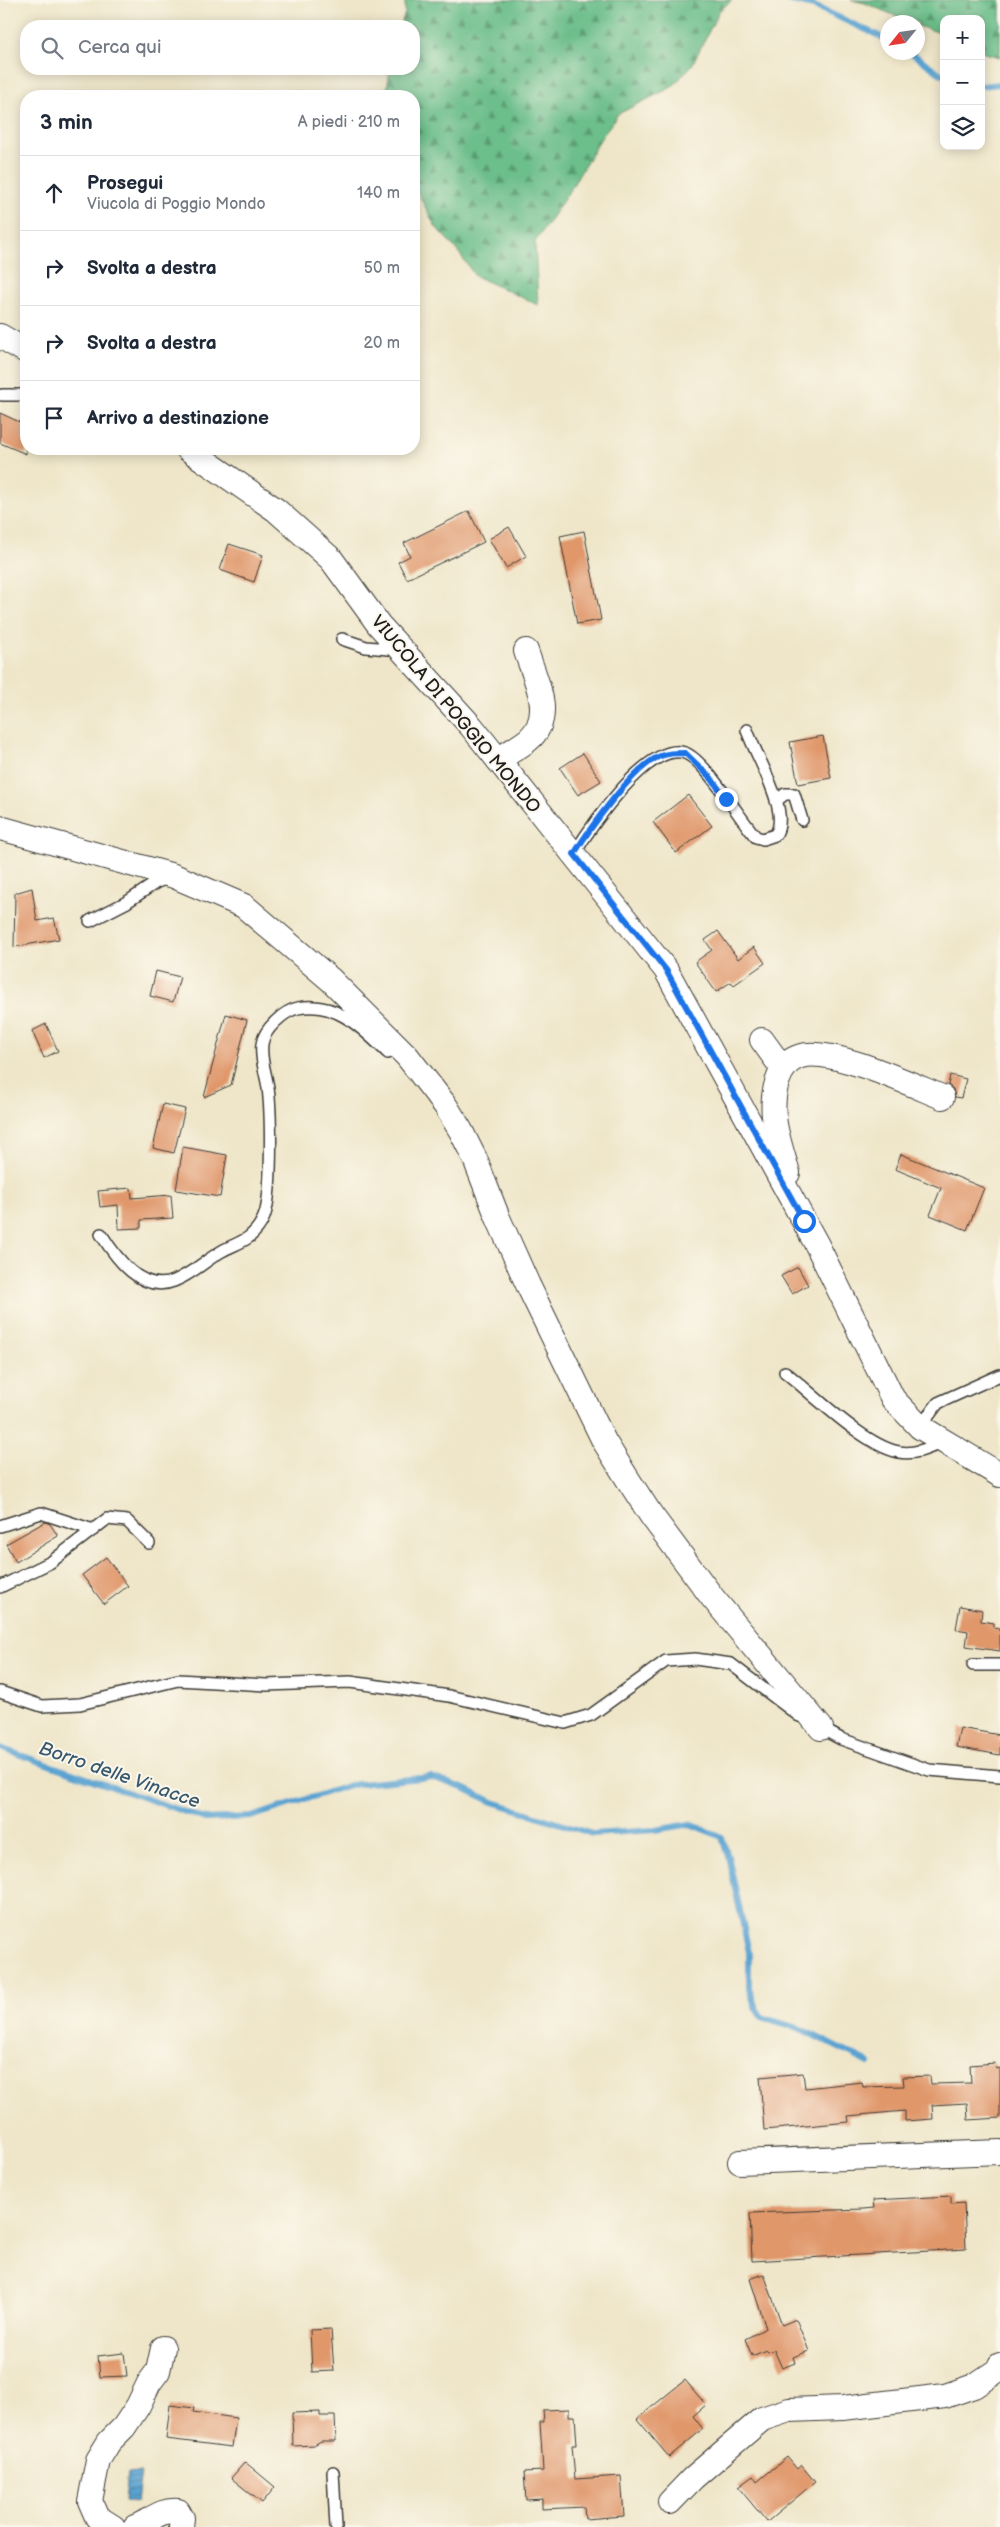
<!DOCTYPE html>
<html lang="it">
<meta charset="utf-8">
<style>
body{margin:0;font-family:"Balsamiq Sans",sans-serif;background:#f6f6f7;color:#1f2937}
.controls{position:absolute;right:15px;top:15px;display:grid;overflow:hidden;border-radius:10px;box-shadow:0 2px 12px #0003}
.controls button{width:45px;height:45px;display:grid;place-items:center;padding:0;border:0;border-bottom:1px solid #e0e1e3;background:#fff;color:#1f2937;font:25px sans-serif}
.compass{position:absolute;left:880px;top:15px;width:45px;height:45px;border-radius:50%;background:#fff;box-shadow:0 2px 12px #0003;rotate:240deg}
.stop{position:absolute;width:15px;height:15px;margin:-11px;border:4px solid #1a73e8;border-radius:50%;background:#fff}
.stop.end{background:#1a73e8;border-color:#fff;box-shadow:0 1px 5px #0008}
.list{margin:0;padding:0;list-style:none}
h2{display:flex;justify-content:space-between;align-items:center;height:65px;margin:0;padding:0 20px;font-size:21px}
h2 small{font-size:16px;font-weight:400;color:#747a83}
.list li{display:grid;grid-template-columns:32px 1fr auto;gap:15px;align-items:center;box-sizing:border-box;height:75px;padding:0 20px;border-top:1px solid #e0e1e3}
.list b{display:block;font-size:19px;white-space:nowrap}
.list p{margin:0;font-size:16px;white-space:nowrap;color:#747a83}
.list em{font-size:16px;font-style:normal;color:#747a83}
.icon{flex:none;width:28px;height:28px;fill:none;stroke:currentColor;stroke-width:2;stroke-linecap:round;stroke-linejoin:round}
.map{position:relative;flex:none;width:1000px;height:2527px;overflow:hidden}
.search{position:absolute;background:#fff;box-shadow:0 2px 12px #0003;left:20px;top:20px;width:400px;height:55px;display:flex;align-items:center;gap:12px;box-sizing:border-box;padding:0 18px;border-radius:20px;color:#747a83;font-size:19px}
.panel{position:absolute;background:#fff;box-shadow:0 2px 12px #0003;left:20px;top:90px;width:400px;height:365px;border-radius:20px}
.map>svg:first-child{display:block}
.forest{fill:url(#forest-firs);stroke:#446d53}
.water{fill:url(#water-rules);stroke:#3b6076}
.lines{fill:none;stroke-linecap:round;stroke-linejoin:round}
.stream{stroke:#5aa3d1;stroke-width:6}
.building{fill:#e0976b}
.lane-casing{stroke:#3c3a36;stroke-width:14}
.street-casing{stroke:#3c3a36;stroke-width:26}
.lane{stroke:#fff;stroke-width:11}
.street{stroke:#fff;stroke-width:24}
.route{stroke:#1a73e8;stroke-width:6}
.labels{text-anchor:middle;stroke-width:4;stroke-linejoin:round;paint-order:stroke}
.street-label{font-size:18px;fill:#1c1c1c;stroke:#fbf7ec}
.water-label{font-size:19px;font-style:italic;fill:#38596d;stroke:#fbf7ec}
</style>
<div class="map">
<svg width="1000" height="2527" viewBox="0 0 1000 2527">
<defs>
<pattern id="forest-firs" width="22" height="20" patternUnits="userSpaceOnUse" patternTransform="scale(1.25)"><rect width="22" height="20" fill="#6cbe8a"/><path d="M5 1l3.5 6h-7zM16 11l3.5 6h-7z" fill="#589a70"/></pattern>
<pattern id="water-rules" width="6" height="5" patternUnits="userSpaceOnUse" patternTransform="scale(1.25)"><rect width="6" height="5" fill="#5aa3d1"/><path d="M0 2.5h6" fill="none" stroke="#4a84a9"/></pattern>
</defs>
<rect width="100%" height="100%" fill="#fbf7ec"/>
<filter id="ink" filterUnits="userSpaceOnUse"><feTurbulence type="fractalNoise" baseFrequency=".02" numOctaves="2"/><feDisplacementMap in="SourceGraphic" scale="10" xChannelSelector="R" yChannelSelector="G"/><feConvolveMatrix kernelMatrix="1 2 1 2 8 2 1 2 1" color-interpolation-filters="sRGB"/></filter>
<filter id="wash" filterUnits="userSpaceOnUse"><feTurbulence type="fractalNoise" baseFrequency=".0096" numOctaves="4" result="noise"/><feDisplacementMap in="SourceGraphic" scale="20" xChannelSelector="R" yChannelSelector="G"/><feGaussianBlur stdDeviation="1.12" result="paint"/><feColorMatrix in="noise" values="0 0 0 0 0 0 0 0 0 0 0 0 0 0 0 0 0 1.4 0 .05"/><feComposite in="paint" operator="in"/></filter>
<g filter="url(#wash)">
<rect width="100%" height="100%" fill="#efe6c9"/>
<path class="forest" d="M 405,0 L 732,0 L 719,11 L 692,65 L 672,87 L 618,114 L 601,138 L 570,190 L 535,242 L 538,305 L 475,276 L 457,250 L 435,226 L 414,185 L 414,96 L 386,96 L 390,69 L 414,69 L 414,26 L 400,26 L 405,13 Z
M 851,0 L 1000,0 L 1000,57 L 981,52 L 981,19 L 944,19 L 944,34 L 918,26 L 918,22 L 910,22 L 865,3 Z"/>
<path class="water" d="M 128,2472 L 141,2473 L 137,2502 L 125,2501 Z"/>
<g class="lines">
<path class="stream" d="M 787,0 L 814,6 L 888,40
M 910,52 L 944,76
M 981,86 L 1000,84
M 0,1748 L 205,1819 L 251,1817 L 350,1785 L 431,1777 L 463,1788 L 493,1802 L 592,1834 L 655,1830 L 690,1824 L 722,1837 L 729,1860 L 749,1952 L 749,1988 L 756,2009 L 762,2017 L 801,2029 L 869,2063"/>
</g>
<g id="blocks">
<path class="building" d="M 0,413 L 26,425 L 26,454 L 0,443 Z
M 469,511 L 484,542 L 407,579 L 398,562 L 410,556 L 404,543 Z
M 509,527 L 526,556 L 506,568 L 489,539 Z
M 584,531 L 601,620 L 577,624 L 560,536 Z
M 229,544 L 263,555 L 254,582 L 220,570 Z
M 823,736 L 831,778 L 798,784 L 790,742 Z
M 583,753 L 601,781 L 578,795 L 560,768 Z
M 688,795 L 712,826 L 676,853 L 653,822 Z
M 32,888 L 37,921 L 54,918 L 59,939 L 14,947 L 15,893 Z
M 718,931 L 738,959 L 754,947 L 765,963 L 734,985 L 731,982 L 716,992 L 695,962 L 712,950 L 705,940 Z
M 156,971 L 180,977 L 173,1002 L 150,996 Z
M 226,1014 L 247,1020 L 231,1085 L 204,1097 Z
M 46,1024 L 58,1051 L 44,1058 L 32,1031 Z
M 950,1075 L 966,1079 L 961,1098 L 955,1097 L 953,1089 L 948,1085 Z
M 163,1104 L 185,1109 L 174,1153 L 153,1148 Z
M 183,1147 L 227,1155 L 220,1197 L 176,1190 Z
M 901,1154 L 984,1188 L 967,1230 L 930,1215 L 941,1188 L 895,1169 Z
M 131,1188 L 132,1198 L 171,1195 L 173,1218 L 141,1220 L 141,1228 L 119,1229 L 118,1205 L 100,1207 L 98,1191 Z
M 798,1267 L 808,1285 L 792,1294 L 781,1276 Z
M 45,1522 L 50,1524 L 58,1536 L 16,1562 L 6,1544 Z
M 106,1557 L 128,1586 L 104,1604 L 82,1575 Z
M 960,1606 L 982,1610 L 981,1621 L 994,1623 L 994,1628 L 1000,1629 L 1000,1651 L 966,1646 L 968,1631 L 956,1629 Z
M 960,1728 L 1000,1735 L 1000,1755 L 956,1747 Z
M 995,2063 L 996,2069 L 1000,2068 L 1000,2118 L 968,2120 L 967,2103 L 932,2105 L 933,2119 L 905,2121 L 905,2111 L 848,2116 L 849,2122 L 764,2130 L 760,2077 L 803,2073 L 805,2088 L 862,2082 L 863,2087 L 904,2086 L 903,2077 L 930,2076 L 931,2084 L 971,2083 L 970,2065 Z
M 951,2196 L 951,2204 L 964,2203 L 966,2249 L 752,2261 L 750,2213 L 863,2209 L 874,2208 L 873,2200 Z
M 764,2274 L 782,2325 L 796,2319 L 809,2351 L 793,2357 L 795,2363 L 782,2368 L 774,2350 L 767,2352 L 766,2350 L 752,2356 L 745,2339 L 766,2328 L 750,2279 Z
M 331,2329 L 334,2371 L 312,2372 L 310,2330 Z
M 124,2353 L 127,2376 L 100,2377 L 98,2356 Z
M 685,2380 L 706,2405 L 693,2416 L 703,2429 L 669,2457 L 637,2419 Z
M 170,2405 L 194,2408 L 193,2412 L 236,2418 L 232,2447 L 166,2439 Z
M 569,2409 L 569,2416 L 575,2416 L 577,2445 L 572,2445 L 575,2479 L 621,2476 L 624,2516 L 585,2519 L 584,2507 L 542,2509 L 542,2499 L 526,2500 L 524,2472 L 543,2471 L 540,2422 L 544,2422 L 543,2410 Z
M 320,2412 L 320,2416 L 335,2416 L 336,2441 L 321,2441 L 314,2445 L 293,2446 L 292,2413 Z
M 787,2457 L 797,2469 L 801,2465 L 815,2482 L 767,2522 L 738,2487 L 753,2476 L 757,2482 Z
M 245,2462 L 275,2487 L 262,2503 L 231,2478 Z"/>
</g>
</g>
<g filter="url(#ink)">
<use href="#blocks" fill-opacity="0" stroke="#3c3a36" stroke-width="1"/>
<g class="lines">
<g class="lane-casing">
<path id="lane" d="M 2,395 L 26,395
M 342,639 L 366,647 L 400,650
M 776,801 L 785,794 L 794,794 L 802,820
M 574,854 C 590,828 649,740 685,753 C 706,761 739,818 756,837 L 763,839 L 775,835 C 792,813 755,755 747,730
M 90,921 L 127,902 L 157,882 L 168,878
M 101,1234 C 116,1258 142,1294 174,1281 C 192,1274 206,1260 222,1251 C 231,1246 241,1243 249,1237 C 255,1232 260,1226 263,1219 C 273,1201 271,1111 268,1088 C 266,1073 260,1060 262,1044 C 264,1029 284,1011 298,1008 C 336,1000 363,1029 388,1053
M 785,1372 C 813,1394 865,1446 899,1452 C 915,1455 929,1448 943,1442
M 920,1427 L 938,1403 L 1000,1375
M 0,1526 L 41,1513 L 93,1530
M 0,1587 L 51,1562 L 107,1519 L 127,1521 L 149,1543
M 973,1665 L 1000,1665
M 0,1692 L 42,1706 L 80,1704 L 178,1680 L 266,1685 L 350,1682 L 449,1696 L 565,1723 L 591,1715 L 666,1661 L 695,1659 L 731,1664 L 799,1716
M 817,1726 L 841,1739 L 929,1770 L 1000,1776
M 333,2472 L 336,2527"/>
</g>
<g class="street-casing">
<path id="street" d="M 0,336 L 26,351
M 188,449 L 276,510 L 331,559 L 379,625 L 471,726 L 666,970 L 817,1245 L 893,1399 L 920,1427 L 1000,1475
M 498,760 C 508,753 519,747 528,740 C 556,717 535,679 526,651
M 0,828 L 174,876 L 244,906 L 331,980 L 407,1056 L 445,1105 L 461,1131 L 475,1159 L 498,1218 L 528,1285 L 604,1441 L 627,1478 L 651,1515 L 712,1597 L 821,1728
M 762,1040 L 783,1069
M 788,1173 C 783,1155 776,1136 774,1117 C 772,1096 776,1063 801,1056 C 831,1047 912,1085 942,1097
M 740,2162 L 1000,2152
M 670,2502 L 693,2478 L 762,2419 L 789,2410 L 843,2408 L 945,2396 L 974,2386 L 998,2370 L 1000,2365
M 113,2527 L 97,2517 L 90,2501 L 98,2460 L 109,2442 L 124,2427 L 138,2406 L 149,2383 L 158,2371 L 163,2348
M 135,2527 C 151,2521 160,2509 178,2511 L 182,2518 L 181,2527"/>
</g>
<use href="#lane" class="lane"/>
<use href="#street" class="street"/>
</g>
</g>
<g class="lines" filter="url(#ink)">
<path class="route" d="M 726,799 L 711,778 L 685,753 C 675,753 667,753 658,757 C 631,770 590,828 574,854 L 666,970 L 804,1221"/>
</g>
<g class="labels">
<g class="street-label">
<text transform="translate(456 714) rotate(50)" y="6">VIUCOLA DI POGGIO MONDO</text>
</g>
<g class="water-label">
<text transform="translate(120 1774) rotate(19)" y="7">Borro delle Vinacce</text>
</g>
</g>
</svg>
<div class="controls">
<button>+</button>
<button>−</button>
<button><svg class="icon" aria-label="layers" viewBox="0 0 24 24"><path d="M12 4l9 5-9 5-9-5zM3 14l9 5 9-5"/></svg></button>
</div>
<svg class="compass" viewBox="-18 -18 36 36"><path d="M0-13l5 13h-10z" fill="#e53935"/><path d="M0 13l5-13h-10z" fill="#747a83"/></svg>
<div class="stop" style="left:804px;top:1221px"></div>
<div class="stop end" style="left:726px;top:799px"></div>
<div class="search"><svg class="icon" aria-label="search" viewBox="0 0 24 24"><circle cx="10" cy="10" r="6"/><path d="M15 15l6 6"/></svg>Cerca qui</div>
<section class="panel">
<h2>3 min<small>A piedi · 210 m</small></h2>
<ul class="list">
<li><svg class="icon" aria-label="ahead" viewBox="0 0 24 24"><path d="M12 20V5M6 11l6-6 6 6"/></svg><div><b>Prosegui</b><p>Viucola di Poggio Mondo</p></div><em>140 m</em></li>
<li><svg class="icon" aria-label="right" viewBox="0 0 24 24"><path d="M7 20v-9h11M14 6l5 5-5 5"/></svg><div><b>Svolta a destra</b></div><em>50 m</em></li>
<li><svg class="icon" aria-label="right" viewBox="0 0 24 24"><path d="M7 20v-9h11M14 6l5 5-5 5"/></svg><div><b>Svolta a destra</b></div><em>20 m</em></li>
<li><svg class="icon" aria-label="arrive" viewBox="0 0 24 24"><path d="M6 21V4h12l-3 4 3 4H6"/></svg><div><b>Arrivo a destinazione</b></div></li>
</ul>
</section>
</div>
